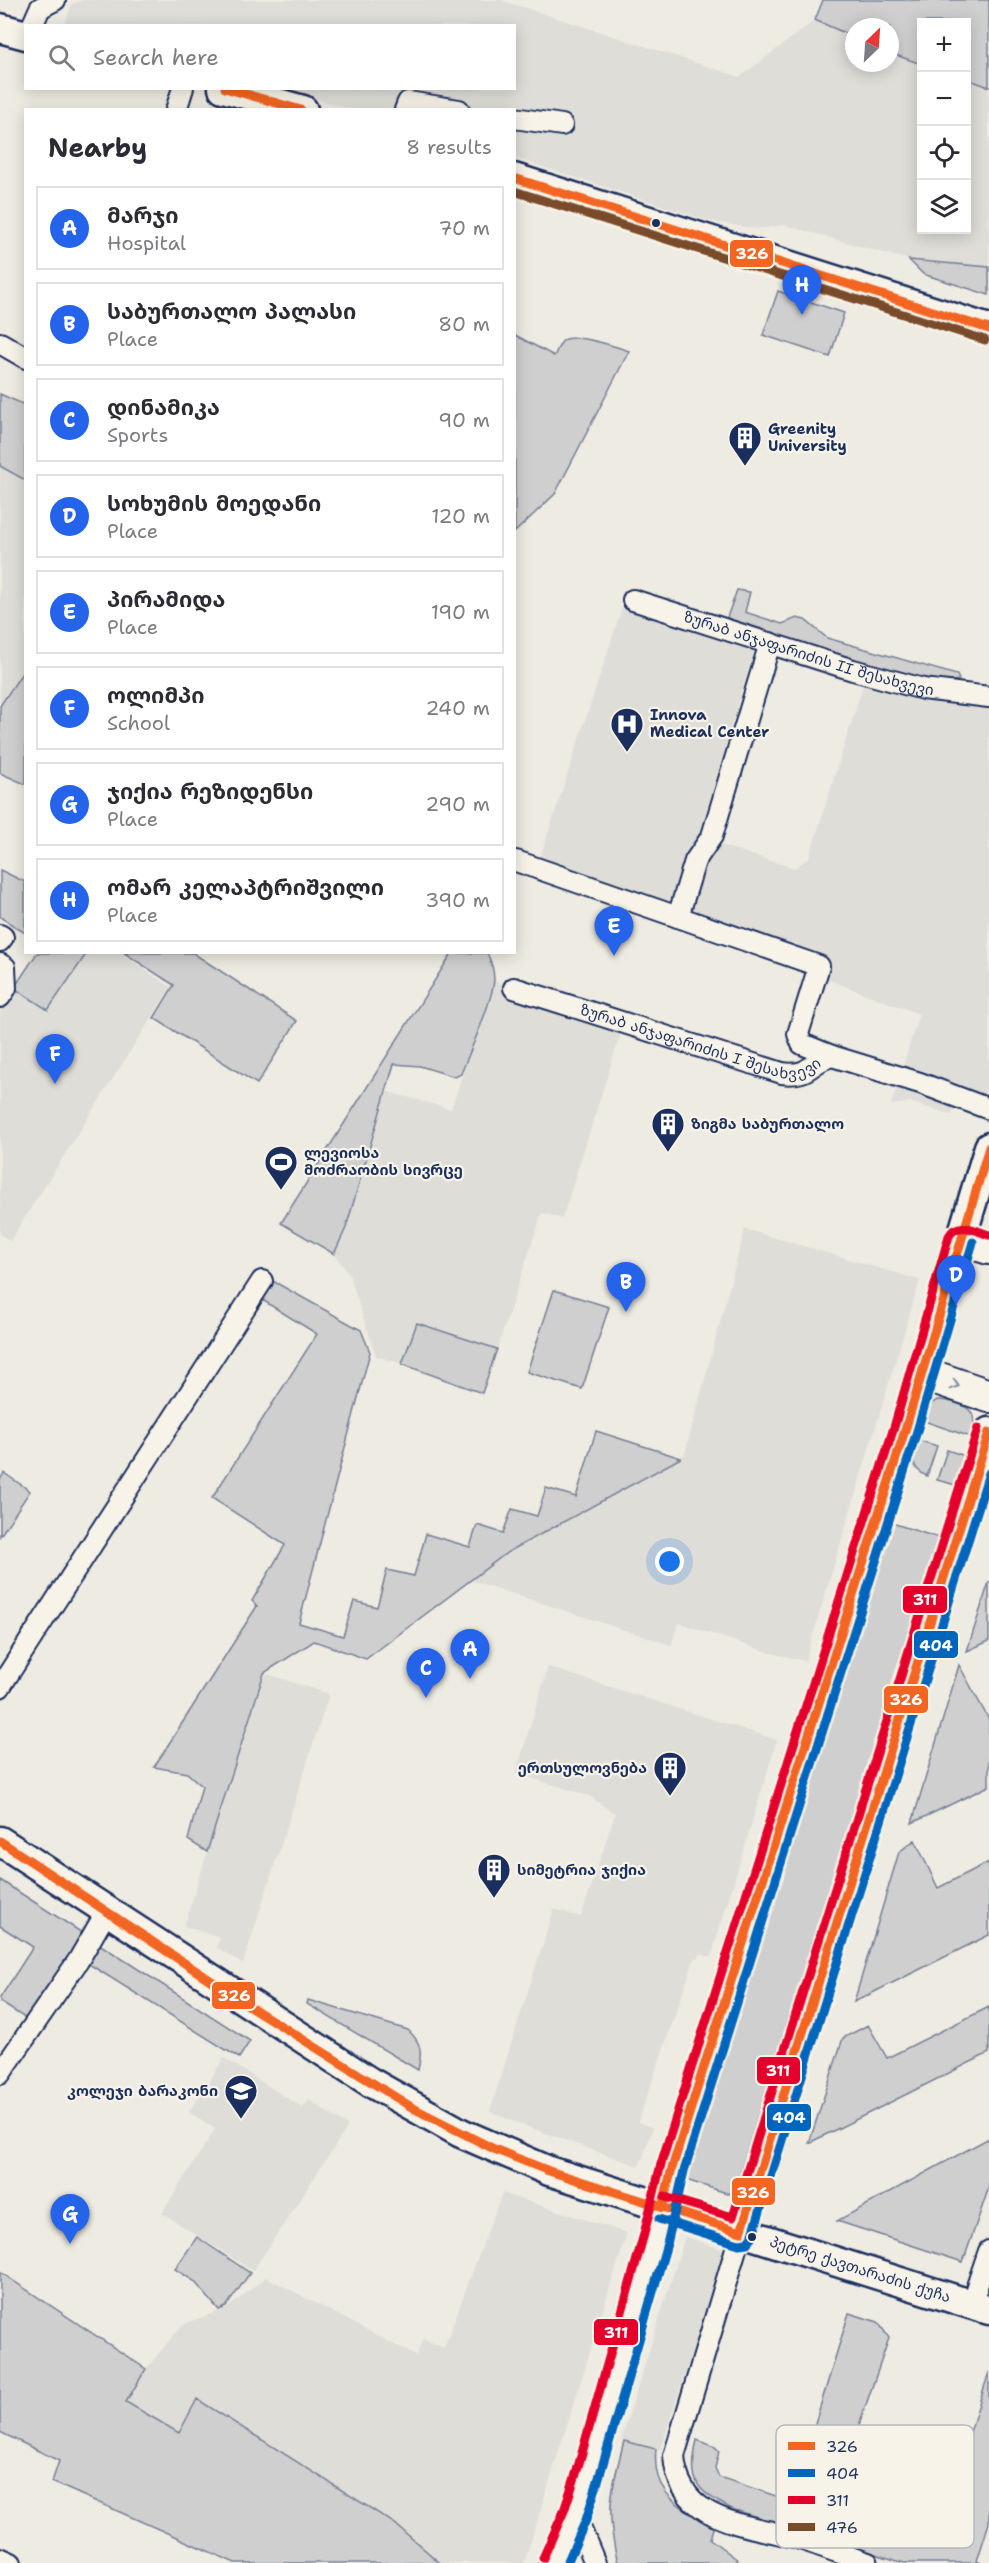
<!DOCTYPE html>
<meta charset="utf-8">
<style>
body{margin:0;font-family:"Shantell Sans","Noto Sans Georgian",sans-serif;background:#f7f7f7;color:#2b2b33}
.controls{position:absolute;right:18px;top:18px;display:grid;overflow:hidden;border-radius:0px;box-shadow:0 3px 15px #0003}
.controls button{width:54px;height:54px;display:grid;place-items:center;padding:0;border:0;border-bottom:2px solid #e1e1e2;background:#fff;color:#2b2b33;font:30px sans-serif}
.compass{position:absolute;left:845px;top:18px;width:54px;height:54px;border-radius:50%;background:#fff;box-shadow:0 3px 15px #0003;rotate:25deg}
.you{position:absolute;left:670px;top:1562px;width:21px;height:21px;margin:-15px;border:4px solid #fff;border-radius:50%;background:#1a73e8;box-shadow:0 0 0 9px #1a73e833}
.badge{display:grid;place-items:center;width:39px;height:39px;border-radius:50%;background:#2563eb;color:#fff;font-size:20px;font-weight:700}
.pin{position:absolute;translate:-50% -50px;filter:drop-shadow(0 2px 3px #0008)}
.pin::after{content:'';position:absolute;top:32px;width:21px;height:18px;background:inherit;clip-path:polygon(0 0,100% 0,50% 100%)}
.list{margin:0;padding:0;list-style:none}
h2{display:flex;justify-content:space-between;align-items:center;height:78px;margin:0;padding:0 24px;font-size:26px}
h2 small{font-size:20px;font-weight:400;color:#7c7c81}
.list li{display:grid;grid-template-columns:39px 1fr auto;gap:18px;align-items:center;box-sizing:border-box;height:84px;margin:0 12px 12px;padding:0 12px;border:2px solid #e1e1e2;border-radius:0px}
.list b{display:block;font-size:22px;white-space:nowrap}
.list p{margin:0;font-size:20px;white-space:nowrap;color:#7c7c81}
.list em{font-size:20px;font-style:normal;color:#7c7c81}
.icon{flex:none;width:33px;height:33px;fill:none;stroke:currentColor;stroke-width:2;stroke-linecap:round;stroke-linejoin:round}
.map{position:relative;flex:none;width:989px;height:2563px;overflow:hidden}
.search{position:absolute;background:#fff;box-shadow:0 3px 15px #0003;left:24px;top:24px;width:492px;height:66px;display:flex;align-items:center;gap:15px;box-sizing:border-box;padding:0 21px;border-radius:0px;color:#7c7c81;font-size:22px}
.panel{position:absolute;background:#fff;box-shadow:0 3px 15px #0003;left:24px;top:108px;width:492px;height:846px;border-radius:0px}
.map>svg:first-child{display:block}
.built{fill:#deddd8}
.green{fill:#cfcfcf;stroke:#757f96;stroke-width:1.5}
.lines{fill:none;stroke-linecap:round;stroke-linejoin:round}
.street-casing{stroke:#1b2f5e;stroke-width:24}
.secondary-casing{stroke:#1b2f5e;stroke-width:33}
.primary-casing{stroke:#1b2f5e;stroke-width:36}
.street{stroke:#f7f3e8;stroke-width:20}
.secondary{stroke:#f7f3e8;stroke-width:28}
.primary{stroke:#f7f3e8;stroke-width:32}
.bus-1-casing{stroke:#f7f3e8;stroke-width:14}
.bus-2-casing{stroke:#f7f3e8;stroke-width:14}
.bus-3-casing{stroke:#f7f3e8;stroke-width:14}
.bus-4-casing{stroke:#f7f3e8;stroke-width:14}
.bus-1{stroke:#f26522;stroke-width:9}
.bus-2{stroke:#0065bd;stroke-width:9}
.bus-3{stroke:#e4002b;stroke-width:9}
.bus-4{stroke:#7a4b2a;stroke-width:9}
.oneway{stroke:#8991a3}
.bus-dot{fill:#1b2f5e;stroke:#f7f3e8;stroke-width:2}
.labels{text-anchor:middle;stroke-width:4.5;stroke-linejoin:round;paint-order:stroke}
.poi-label{font-size:15px;font-weight:bold;fill:#1b2f5e;stroke:#f7f3e8;text-anchor:start}
.street-label{font-size:15px;fill:#1b2f5e;stroke:#f7f3e8}
.key{fill:#f7f3e8;stroke:#b5b8bf;stroke-width:1.5}
.key-label{font-size:16px;fill:#1b2f5e}
.line-badge{stroke:#f7f3e8;stroke-width:2}
.badge-label{font-size:16px;text-anchor:middle;font-weight:bold;fill:#fff}
</style>
<div class="map">
<svg width="989" height="2563" viewBox="0 0 989 2563">
<rect width="100%" height="100%" fill="#eeebe2"/>
<filter id="ink" filterUnits="userSpaceOnUse"><feTurbulence type="fractalNoise" baseFrequency=".0167" numOctaves="2"/><feDisplacementMap in="SourceGraphic" scale="12" xChannelSelector="R" yChannelSelector="G"/><feConvolveMatrix kernelMatrix="1 2 1 2 8 2 1 2 1" color-interpolation-filters="sRGB"/></filter>
<g filter="url(#ink)">
<path class="built" d="M 83,0 L 501,0 L 740,77 L 815,20 L 854,37 L 854,63 L 890,63 L 890,53 L 921,64 L 922,230 L 966,230 L 967,79 L 989,87 L 989,267 L 909,260 L 784,225 L 758,229 L 713,222 L 515,158 L 514,110 L 352,109 L 277,89 L 514,88 L 514,26 L 64,26 L 72,4 Z
M 0,466 L 26,480 L 25,667 L 0,706 Z
M 622,608 L 754,650 L 698,838 L 794,868 L 809,858 L 863,685 L 989,705 L 989,1081 L 984,1095 L 977,1098 L 958,1095 L 952,1115 L 910,1102 L 891,1105 L 919,1014 L 802,970 L 668,925 L 668,921 L 528,871 L 540,858 Z
M 37,953 L 120,953 L 171,987 L 10,1241 L 0,1234 L 0,1012 Z
M 494,981 L 624,1023 L 562,1219 L 542,1213 L 497,1349 L 417,1323 L 402,1364 L 376,1356 L 349,1274 L 334,1254 L 346,1228 L 385,1091 L 451,1109 Z
M 745,1229 L 920,1280 L 805,1661 L 771,1653 L 679,1623 L 671,1645 L 470,1580 L 508,1552 L 681,1458 L 685,1453 Z
M 548,1667 L 777,1740 L 711,1957 L 700,1954 L 699,1958 L 695,1957 L 638,2122 L 653,2128 L 642,2160 L 638,2166 L 514,2122 L 490,2111 L 554,1909 L 581,1917 L 615,1814 L 589,1796 L 516,1773 Z
M 264,1673 L 329,1694 L 243,1964 L 216,1947 L 220,1938 L 184,1926 Z
M 224,2058 L 303,2108 L 309,2100 L 348,2126 L 253,2271 L 162,2213 L 215,2129 L 189,2112 Z
M 502,2193 L 627,2233 L 524,2563 L 440,2563 L 394,2523 L 197,2399 L 179,2433 L 126,2402 L 146,2369 L 182,2325 L 229,2307 L 266,2277 L 416,2356 L 423,2339 L 444,2348 Z
M 685,2237 L 725,2250 L 660,2450 L 621,2440 Z"/>
<path class="green" d="M 823,0 L 989,0 L 989,87 L 967,79 L 966,22 L 922,22 L 921,64 L 890,53 L 890,27 L 854,27 L 854,37 L 815,20 Z
M 909,260 L 989,267 L 989,295 L 923,274 Z
M 778,291 L 844,313 L 830,357 L 763,335 Z
M 515,335 L 554,356 C 557,351 560,342 564,340 C 575,333 617,347 629,351 L 555,494 L 515,532 Z
M 0,394 L 25,405 L 25,480 L 0,466 Z
M 737,590 L 750,592 L 745,612 L 782,624 L 797,618 L 805,620 L 827,638 L 957,675 L 959,680 L 935,683 L 883,670 L 726,620 Z
M 26,667 L 26,784 L 25,784 L 0,773 L 0,706 Z
M 0,870 L 25,882 L 25,933 L 0,917 Z
M 37,953 L 87,953 L 48,1010 L 14,988 Z
M 124,953 L 193,953 L 297,1021 L 257,1084 L 154,1018 L 174,985 Z
M 452,953 L 487,953 C 491,961 494,970 494,980 C 492,1002 470,1051 461,1074 L 455,1077 L 420,1066 L 394,1064 L 346,1228 L 334,1254 L 281,1223 Z
M 271,1280 L 361,1330 L 370,1352 L 299,1623 L 343,1636 L 354,1601 L 377,1607 L 387,1570 L 414,1576 L 426,1534 L 470,1547 L 477,1525 L 503,1533 L 512,1509 L 537,1516 L 546,1488 L 576,1497 L 596,1431 L 681,1458 L 508,1552 L 366,1659 L 314,1641 L 264,1673 L 207,1852 L 188,1840 L 202,1786 L 187,1773 L 154,1767 L 257,1606 L 252,1601 L 285,1545 L 212,1498 L 317,1334 L 259,1298 Z
M 554,1290 L 609,1307 L 582,1389 L 527,1372 Z
M 417,1323 L 497,1349 L 482,1393 L 402,1364 Z
M 937,1400 C 944,1400 949,1401 956,1403 C 976,1409 976,1419 971,1437 L 924,1421 L 930,1405 Z
M 918,1440 L 937,1446 L 927,1476 C 909,1468 913,1456 918,1440 Z
M 947,1450 L 965,1456 L 956,1485 L 937,1480 Z
M 4,1473 L 30,1491 L 0,1536 L 0,1480 Z
M 892,1523 L 939,1538 L 733,2195 L 686,2180 Z
M 989,1582 L 989,1641 L 967,1651 Z
M 959,1665 L 989,1720 L 989,1786 L 912,1823 Z
M 915,1840 L 938,1888 L 989,1862 L 989,1935 L 854,2002 L 899,1852 Z
M 0,1880 L 87,1936 L 31,2022 L 0,2002 L 0,1998 L 33,1947 L 0,1926 Z
M 96,1942 L 250,2041 L 239,2058 L 84,1961 Z
M 308,2000 L 408,2030 C 422,2043 422,2052 418,2070 L 307,2004 Z
M 989,2007 L 989,2053 L 809,2143 L 843,2038 L 868,2025 L 887,2058 Z
M 989,2138 L 989,2187 L 963,2262 L 837,2221 Z
M 197,2237 L 250,2273 L 226,2307 L 219,2310 L 194,2281 L 175,2269 Z
M 0,2272 L 146,2369 L 126,2402 L 179,2433 L 197,2399 L 394,2523 L 440,2563 L 235,2563 L 52,2482 L 59,2461 L 0,2432 Z
M 849,2313 L 878,2322 L 889,2338 L 830,2509 L 934,2546 L 989,2372 L 989,2523 L 977,2561 L 981,2563 L 904,2563 L 732,2509 C 695,2490 688,2482 697,2440 L 715,2447 L 719,2451 L 715,2468 L 719,2477 L 791,2501 Z
M 624,2441 L 656,2449 C 651,2495 680,2505 713,2528 L 710,2539 L 738,2560 L 735,2563 L 618,2563 C 605,2511 611,2491 624,2441 Z"/>
<g class="lines">
<g class="street-casing">
<g id="street">
<path d="M 32,26 L 40,8 L 55,0"/>
<path d="M 176,110 L 183,88"/>
<path d="M 405,110 L 408,102 L 459,110"/>
<path d="M 514,118 L 562,125"/>
<path d="M 0,343 L 26,358"/>
<path id="s1" d="M 633,600 L 853,670 L 923,689 L 989,697"/>
<path d="M 770,643 L 712,836 L 695,861 L 678,917 L 819,966 L 798,1034 L 802,1044 L 832,1056"/>
<path d="M 516,861 L 678,917"/>
<path d="M 0,935 L 3,937 L 0,941"/>
<path d="M 0,964 L 5,967 L 6,988 L 0,997"/>
<path id="s2" d="M 514,988 L 782,1073 C 811,1077 809,1062 832,1056 L 920,1083 L 989,1109"/>
<path d="M 0,1687 L 262,1281"/>
<path d="M 0,2074 L 78,1961 L 107,1911"/>
<path d="M 741,2232 L 674,2456 C 678,2521 743,2524 793,2537 C 818,2544 843,2555 868,2563"/>
<path d="M 971,2304 L 989,2251"/>
<path d="M 575,2515 L 595,2563"/>
<path d="M 0,2558 L 11,2563"/>
</g>
</g>
<g class="secondary-casing">
<g id="secondary">
<path d="M 0,28 L 26,35"/>
<path d="M 223,88 L 303,110"/>
<path d="M 514,178 L 989,329"/>
<path d="M 961,1239 L 989,1147"/>
<path id="s3" d="M 0,1841 L 370,2082 L 461,2133 L 549,2171 L 989,2310"/>
<path d="M 741,2232 L 989,1432"/>
<path d="M 554,2563 L 575,2515 L 587,2477 L 656,2237 L 672,2168 L 922,1373"/>
</g>
</g>
<g class="primary-casing">
<path id="primary" d="M 989,1248 L 961,1239 L 922,1373 L 989,1396"/>
</g>
<use href="#street" class="street"/>
<use href="#secondary" class="secondary"/>
<use href="#primary" class="primary"/>
<g class="bus-1-casing">
<path id="bus-1" d="M 225,88 L 301,110
M 514,178 L 989,329
M 0,1841 L 254,2009 L 413,2108 L 494,2149 L 549,2171 L 741,2232 L 989,1432
M 662,2208 L 672,2168 L 906,1427 L 989,1147"/>
</g>
<g class="bus-2-casing">
<path id="bus-2" d="M 659,2219 L 739,2244 L 747,2243 L 752,2237 L 989,1473
M 567,2563 L 586,2520 L 598,2481 L 668,2240 L 684,2171 L 917,1431 L 973,1242"/>
</g>
<g class="bus-3-casing">
<path id="bus-3" d="M 665,2197 L 733,2217 L 978,1428
M 543,2558 L 564,2511 L 576,2474 L 644,2234 L 661,2164 L 895,1424 L 949,1236 C 958,1220 976,1231 989,1235"/>
</g>
<g class="bus-4-casing">
<path id="bus-4" d="M 514,191 L 985,340"/>
</g>
<use href="#bus-1" class="bus-1"/>
<use href="#bus-2" class="bus-2"/>
<use href="#bus-3" class="bus-3"/>
<use href="#bus-4" class="bus-4"/>
</g>
<defs><path id="oneway-chevron" d="M-2-3.5L2.5 0L-2 3.5" fill="none" stroke-width="1.6" stroke-linecap="round" stroke-linejoin="round" transform="scale(1.5)"/></defs>
<use class="oneway" href="#oneway-chevron" transform="translate(955 1385) rotate(18)"/>
</g>
<defs>
<g id="building-pin" transform="scale(1.725)"><path d="M0 17L-7.5 6A9.5 9.5 0 1 1 7.5 6Z" fill="#1b2f5e" stroke="#f7f3e8"/><path d="M-4-6H4V6H1V3H-1V6H-4ZM-2.5-4.3h1.7v1.8h-1.7ZM.8-4.3h1.7v1.8H.8ZM-2.5-1h1.7V.8h-1.7ZM.8-1h1.7V.8H.8Z" fill="#fff"/></g>
<g id="hospital-pin" transform="scale(1.725)"><path d="M0 17L-7.5 6A9.5 9.5 0 1 1 7.5 6Z" fill="#1b2f5e" stroke="#f7f3e8"/><path d="M-5-5h3v3.5h4V-5h3V5h-3V1.5h-4V5h-3Z" fill="#fff"/></g>
<g id="stadium-pin" transform="scale(1.725)"><path d="M0 17L-7.5 6A9.5 9.5 0 1 1 7.5 6Z" fill="#1b2f5e" stroke="#f7f3e8"/><path d="M0-5a6.5 5 0 1 0 0 10a6.5 5 0 1 0 0-10ZM-3.5-1.8h7v3.6h-7Z" fill="#fff"/></g>
<g id="university-pin" transform="scale(1.725)"><path d="M0 17L-7.5 6A9.5 9.5 0 1 1 7.5 6Z" fill="#1b2f5e" stroke="#f7f3e8"/><path d="M0-5L7-2L0 1L-7-2ZM-4 1L0 2.5L4 1V4Q0 6-4 4Z" fill="#fff"/></g>
</defs>
<g fill-rule="evenodd">
<use href="#building-pin" x="745" y="438"/>
<use href="#hospital-pin" x="627" y="724"/>
<use href="#building-pin" x="668" y="1124"/>
<use href="#stadium-pin" x="281" y="1162"/>
<use href="#building-pin" x="670" y="1768"/>
<use href="#building-pin" x="494" y="1870"/>
<use href="#university-pin" x="241" y="2091"/>
</g>
<g class="bus-dot">
<circle cx="656" cy="223" r="5"/>
<circle cx="752" cy="2237" r="5"/>
</g>
<g class="labels">
<g class="poi-label">
<text x="768" y="434">Greenity<tspan x="768" dy="17">University</tspan></text>
<text x="650" y="720">Innova<tspan x="650" dy="17">Medical Center</tspan></text>
<text x="691" y="1129">ზიგმა საბურთალო</text>
<text x="304" y="1158">ლევიოსა<tspan x="304" dy="17">მოძრაობის სივრცე</tspan></text>
<text x="647" y="1773" text-anchor="end">ერთსულოვნება</text>
<text x="517" y="1875">სიმეტრია ჯიქია</text>
<text x="218" y="2096" text-anchor="end">კოლეჯი ბარაკონი</text>
</g>
<g class="street-label">
<text dy="5" stroke="none"><textPath href="#s1" startOffset="184">ზურაბ ანჯაფარიძის II შესახვევი</textPath></text>
<text dy="5" stroke="none"><textPath href="#s2" startOffset="196">ზურაბ ანჯაფარიძის I შესახვევი</textPath></text>
<text dy="5" stroke="none"><textPath href="#s3" startOffset="968">პეტრე ქავთარაძის ქუჩა</textPath></text>
</g>
</g>
<rect x="776" y="2425" width="198" height="123" rx="9" class="key"/>
<rect x="788" y="2442" width="27" height="8" fill="#f26522"/>
<rect x="788" y="2469" width="27" height="8" fill="#0065bd"/>
<rect x="788" y="2496" width="27" height="8" fill="#e4002b"/>
<rect x="788" y="2523" width="27" height="8" fill="#7a4b2a"/>
<g class="key-label">
<text x="826" y="2452">326</text>
<text x="826" y="2479">404</text>
<text x="826" y="2506">311</text>
<text x="826" y="2533">476</text>
</g>
<g class="line-badge">
<rect x="729" y="239" width="45" height="29" rx="6" fill="#f26522"/>
<rect x="902" y="1585" width="46" height="29" rx="6" fill="#e4002b"/>
<rect x="913" y="1630" width="46" height="29" rx="6" fill="#0065bd"/>
<rect x="883" y="1685" width="46" height="29" rx="6" fill="#f26522"/>
<rect x="211" y="1981" width="45" height="29" rx="6" fill="#f26522"/>
<rect x="756" y="2056" width="45" height="29" rx="6" fill="#e4002b"/>
<rect x="766" y="2103" width="46" height="29" rx="6" fill="#0065bd"/>
<rect x="731" y="2177" width="45" height="29" rx="6" fill="#f26522"/>
<rect x="593" y="2318" width="46" height="28" rx="6" fill="#e4002b"/>
</g>
<g class="badge-label">
<text x="752" y="259">326</text>
<text x="925" y="1605">311</text>
<text x="936" y="1651">404</text>
<text x="906" y="1705">326</text>
<text x="234" y="2001">326</text>
<text x="778" y="2076">311</text>
<text x="789" y="2123">404</text>
<text x="753" y="2198">326</text>
<text x="616" y="2338">311</text>
</g>
</svg>
<div class="controls">
<button>+</button>
<button>−</button>
<button><svg class="icon" aria-label="locate" viewBox="0 0 24 24"><circle cx="12" cy="12" r="6"/><path d="M12 2v4M12 18v4M2 12h4M18 12h4"/></svg></button>
<button><svg class="icon" aria-label="layers" viewBox="0 0 24 24"><path d="M12 4l9 5-9 5-9-5zM3 14l9 5 9-5"/></svg></button>
</div>
<svg class="compass" viewBox="-18 -18 36 36"><path d="M0-13l5 13h-10z" fill="#e53935"/><path d="M0 13l5-13h-10z" fill="#7c7c81"/></svg>
<div class="you"></div>
<div class="pin badge" style="left:470px;top:1679px">A</div>
<div class="pin badge" style="left:626px;top:1312px">B</div>
<div class="pin badge" style="left:426px;top:1698px">C</div>
<div class="pin badge" style="left:956px;top:1305px">D</div>
<div class="pin badge" style="left:614px;top:956px">E</div>
<div class="pin badge" style="left:55px;top:1084px">F</div>
<div class="pin badge" style="left:70px;top:2244px">G</div>
<div class="pin badge" style="left:802px;top:315px">H</div>
<div class="search"><svg class="icon" aria-label="search" viewBox="0 0 24 24"><circle cx="10" cy="10" r="6"/><path d="M15 15l6 6"/></svg>Search here</div>
<section class="panel">
<h2>Nearby<small>8 results</small></h2>
<ul class="list">
<li><span class="badge">A</span><div><b>მარჯი</b><p>Hospital</p></div><em>70 m</em></li>
<li><span class="badge">B</span><div><b>საბურთალო პალასი</b><p>Place</p></div><em>80 m</em></li>
<li><span class="badge">C</span><div><b>დინამიკა</b><p>Sports</p></div><em>90 m</em></li>
<li><span class="badge">D</span><div><b>სოხუმის მოედანი</b><p>Place</p></div><em>120 m</em></li>
<li><span class="badge">E</span><div><b>პირამიდა</b><p>Place</p></div><em>190 m</em></li>
<li><span class="badge">F</span><div><b>ოლიმპი</b><p>School</p></div><em>240 m</em></li>
<li><span class="badge">G</span><div><b>ჯიქია რეზიდენსი</b><p>Place</p></div><em>290 m</em></li>
<li><span class="badge">H</span><div><b>ომარ კელაპტრიშვილი</b><p>Place</p></div><em>390 m</em></li>
</ul>
</section>
</div>
